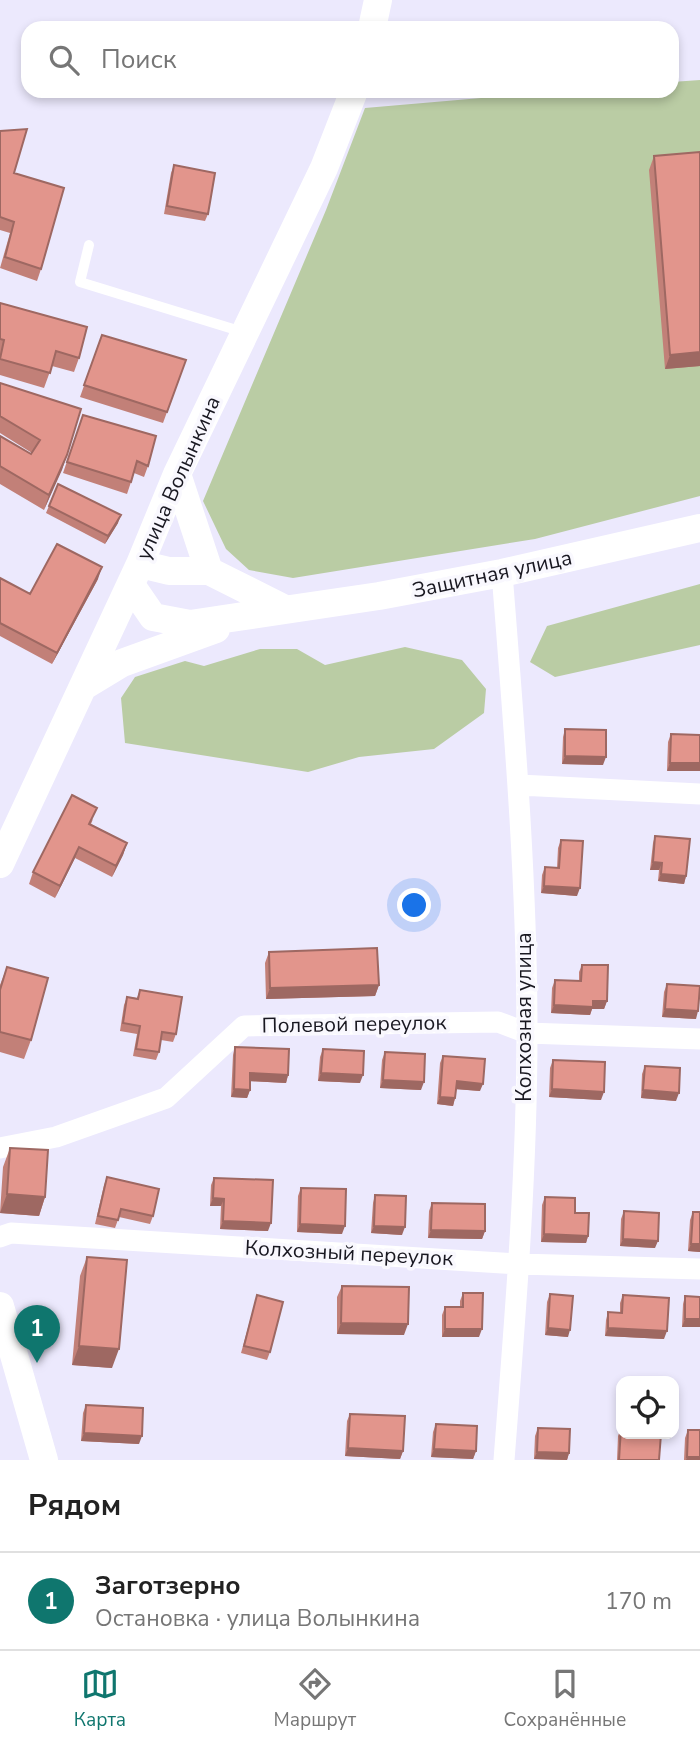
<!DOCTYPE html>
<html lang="ru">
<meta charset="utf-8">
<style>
body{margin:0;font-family:"Nunito Sans",sans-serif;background:#f6f6f6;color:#222}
.controls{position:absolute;right:21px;bottom:21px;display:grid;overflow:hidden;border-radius:14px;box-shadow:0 4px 10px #0003}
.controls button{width:63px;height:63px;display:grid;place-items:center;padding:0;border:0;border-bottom:2px solid #e0e0e0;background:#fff;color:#222;font:35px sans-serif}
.you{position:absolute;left:415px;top:906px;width:24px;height:24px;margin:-18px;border:5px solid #fff;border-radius:50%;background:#1a73e8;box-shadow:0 0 0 10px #1a73e833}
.badge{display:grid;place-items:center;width:46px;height:46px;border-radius:50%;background:#0f766e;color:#fff;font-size:23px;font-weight:700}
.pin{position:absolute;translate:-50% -58px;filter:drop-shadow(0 2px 4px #0008)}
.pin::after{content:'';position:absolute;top:37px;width:24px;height:21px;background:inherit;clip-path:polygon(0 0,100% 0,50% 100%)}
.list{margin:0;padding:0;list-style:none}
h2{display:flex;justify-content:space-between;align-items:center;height:91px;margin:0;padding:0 28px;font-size:30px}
h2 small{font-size:23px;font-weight:400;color:#767676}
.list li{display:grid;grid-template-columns:46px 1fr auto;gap:21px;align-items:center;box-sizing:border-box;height:98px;padding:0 28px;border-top:2px solid #e0e0e0}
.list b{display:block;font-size:26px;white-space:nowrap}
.list p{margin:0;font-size:23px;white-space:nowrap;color:#767676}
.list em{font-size:23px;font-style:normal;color:#767676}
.icon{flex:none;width:38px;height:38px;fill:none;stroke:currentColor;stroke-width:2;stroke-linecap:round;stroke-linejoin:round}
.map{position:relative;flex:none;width:700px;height:1460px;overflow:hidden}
.search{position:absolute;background:#fff;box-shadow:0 4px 10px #0003;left:21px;right:21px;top:21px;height:77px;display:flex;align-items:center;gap:18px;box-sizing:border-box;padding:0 24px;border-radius:21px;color:#767676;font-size:26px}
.sheet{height:189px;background:#fff}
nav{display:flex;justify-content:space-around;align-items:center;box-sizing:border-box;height:98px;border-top:2px solid #e0e0e0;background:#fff;font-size:19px;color:#767676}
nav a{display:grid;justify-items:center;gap:4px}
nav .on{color:#0f766e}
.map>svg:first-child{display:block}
.green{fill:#bacca4}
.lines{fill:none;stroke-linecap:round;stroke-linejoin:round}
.lane{stroke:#fff;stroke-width:10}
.street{stroke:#fff;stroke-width:21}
.secondary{stroke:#fff;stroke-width:28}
.wall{fill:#c28078}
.shaded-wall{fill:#9e6862}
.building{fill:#e2958c;stroke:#9e6862;stroke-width:2}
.labels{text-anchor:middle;stroke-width:7;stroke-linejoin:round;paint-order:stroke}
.street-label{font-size:21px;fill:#191821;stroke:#f9f8fe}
</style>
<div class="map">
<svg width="700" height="1460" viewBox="0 0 700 1460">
<rect width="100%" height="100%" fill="#ece9fd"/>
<path class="green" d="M 700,80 L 700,496 L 535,539 L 293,578 L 249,570 L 226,549 L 203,501 L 326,210 L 365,108 L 564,91 L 672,91 L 672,82 Z
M 700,584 L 700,645 L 555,677 L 530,662 L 547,626 Z
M 405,647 L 462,660 L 486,689 L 484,713 L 434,749 L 359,757 L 308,772 L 125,743 L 121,698 L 135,677 L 185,661 L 204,666 L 260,649 L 297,649 L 325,665 Z"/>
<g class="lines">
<path class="lane" d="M 89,245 L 80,282 L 243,332"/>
<path class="street" d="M 502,573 C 514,726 527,879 527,1032 C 527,1175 515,1318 504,1460
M 519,785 L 700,794
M 0,1148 L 56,1137 L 166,1098 L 244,1026 L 498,1022 L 527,1033 L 700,1039
M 0,1237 L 11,1233 L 519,1264 L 700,1269"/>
<path class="secondary" d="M 372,28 L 378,0
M 177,474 L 209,571 L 283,608
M 140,564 L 169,571 L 209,571
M 131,585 L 153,617 L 190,624 L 379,596 L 502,573 L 700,528
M 84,686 L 122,663 L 216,629
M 0,864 L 140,564 L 177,474 L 324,168 L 354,91
M 0,1306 L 44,1460"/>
</g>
<path class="wall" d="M 0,131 L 14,173 L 41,269 L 37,281 L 0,268 L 10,233 L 0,230 Z
M 654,156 L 700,366 L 665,369 L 649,170 Z
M 174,165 L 208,214 L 205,221 L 164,214 L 171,173 Z
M 0,303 L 79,358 L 74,372 L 52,366 L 44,388 L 0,375 Z
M 102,335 L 186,360 L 163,423 L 80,397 Z
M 0,383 L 67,455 L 44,510 L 0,484 L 0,436 L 31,454 L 32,453 L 0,433 Z
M 79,426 L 148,466 L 144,477 L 134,473 L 127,494 L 63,473 Z
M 58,484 L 118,523 L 105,544 L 46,513 Z
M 0,578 L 30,594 L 98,579 L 52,664 L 0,636 Z
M 565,729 L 603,765 L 562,764 L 563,737 Z
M 671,734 L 700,735 L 667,771 L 668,742 Z
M 93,819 L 91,824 L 127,843 L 123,855 L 112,877 L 75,858 L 55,898 L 29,884 L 33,872 Z
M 655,836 L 686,876 L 684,884 L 658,881 L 659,870 L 650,870 L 653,843 Z
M 561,840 L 577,896 L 541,893 L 542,875 L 545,867 L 557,868 L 558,848 Z
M 269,952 L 379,985 L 375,996 L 266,999 L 265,963 Z
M 582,965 L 607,1001 L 604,1009 L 592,1009 L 590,1015 L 551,1013 L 552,988 L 555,980 L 579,981 L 579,972 Z
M 7,967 L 31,1040 L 24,1059 L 0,1052 L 0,985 Z
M 667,984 L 696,1019 L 662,1017 L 664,992 Z
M 140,990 L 176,1034 L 173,1042 L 161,1040 L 159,1052 L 156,1060 L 133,1056 L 137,1034 L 120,1031 L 124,1005 L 127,997 L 137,998 Z
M 235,1047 L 288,1075 L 286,1083 L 250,1081 L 250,1090 L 247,1098 L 231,1097 L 233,1055 Z
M 323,1049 L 360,1083 L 318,1081 L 320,1057 Z
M 385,1052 L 421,1090 L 380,1088 L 382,1060 Z
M 443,1056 L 480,1091 L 456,1089 L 455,1098 L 453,1106 L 437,1104 L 440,1063 Z
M 553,1060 L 601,1100 L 549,1097 L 550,1068 Z
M 645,1066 L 676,1101 L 641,1098 L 642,1074 Z
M 10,1148 L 45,1197 L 39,1216 L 0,1213 L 3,1167 Z
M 107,1177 L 153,1216 L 150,1224 L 119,1217 L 115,1228 L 95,1224 L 104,1185 Z
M 214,1178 L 268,1231 L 220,1229 L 221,1206 L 210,1206 L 211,1185 Z
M 301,1188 L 342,1234 L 297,1232 L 298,1196 Z
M 375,1195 L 402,1235 L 371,1233 L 373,1203 Z
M 545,1197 L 575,1213 L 588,1236 L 586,1243 L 541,1242 L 542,1205 Z
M 432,1203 L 485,1231 L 482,1239 L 428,1238 L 429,1211 Z
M 624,1211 L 655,1248 L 620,1246 L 621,1219 Z
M 693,1212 L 700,1212 L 700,1252 L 688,1251 L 690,1220 Z
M 87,1257 L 112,1368 L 72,1365 L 80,1276 Z
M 342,1286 L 404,1335 L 337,1334 L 337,1297 Z
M 463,1293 L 479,1337 L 442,1337 L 442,1315 L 445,1307 L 460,1307 L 460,1301 Z
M 550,1294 L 568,1337 L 545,1335 L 547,1302 Z
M 257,1295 L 270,1352 L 267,1360 L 241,1353 Z
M 623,1295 L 664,1339 L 605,1336 L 606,1320 L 608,1312 L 620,1312 L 620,1303 Z
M 685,1296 L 700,1297 L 700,1327 L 682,1327 L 683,1304 Z
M 86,1405 L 139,1444 L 81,1441 L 83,1413 Z
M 350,1414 L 403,1451 L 400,1459 L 345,1456 L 347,1421 Z
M 436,1424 L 476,1451 L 473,1459 L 431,1457 L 433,1432 Z
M 538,1428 L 569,1453 L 567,1460 L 534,1459 L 535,1436 Z
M 621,1428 L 659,1460 L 617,1460 L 618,1436 Z
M 688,1430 L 700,1460 L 684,1460 L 685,1438 Z"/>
<path class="shaded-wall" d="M 700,352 L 700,366 L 665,369 L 670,355 Z
M 67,455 L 62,470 L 44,510 L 49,495 Z
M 121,515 L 118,523 L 105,544 L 108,536 Z
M 102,567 L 98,579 L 52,664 L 57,653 Z
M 565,756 L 606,757 L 603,765 L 562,764 Z
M 670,763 L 700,763 L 700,771 L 667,771 Z
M 127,843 L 123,855 L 112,877 L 116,866 Z
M 79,847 L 75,858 L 55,898 L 60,886 Z
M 653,862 L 662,863 L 659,870 L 650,870 Z
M 661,874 L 686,876 L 684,884 L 658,881 Z
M 544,886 L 580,888 L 577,896 L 541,893 Z
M 379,985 L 375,996 L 266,999 L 270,988 Z
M 593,1001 L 607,1001 L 604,1009 L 592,1009 L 590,1015 L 551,1013 L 554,1005 Z
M 665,1009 L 698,1011 L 696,1019 L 662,1017 Z
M 250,1073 L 288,1075 L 286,1083 L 247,1081 Z
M 321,1073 L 363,1075 L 360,1083 L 318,1081 Z
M 383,1080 L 424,1082 L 421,1090 L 380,1088 Z
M 457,1081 L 483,1084 L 480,1091 L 454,1089 Z
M 234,1089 L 250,1090 L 247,1098 L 231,1097 Z
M 552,1089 L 604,1092 L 601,1100 L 549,1097 Z
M 643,1090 L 679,1093 L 676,1101 L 641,1098 Z
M 440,1097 L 455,1098 L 453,1106 L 437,1104 Z
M 7,1194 L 45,1197 L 39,1216 L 0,1213 Z
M 213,1198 L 224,1199 L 221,1206 L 210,1206 Z
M 223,1221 L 271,1223 L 268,1231 L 220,1229 Z
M 300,1224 L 345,1226 L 342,1234 L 297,1232 Z
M 374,1226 L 405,1227 L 402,1235 L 371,1233 Z
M 431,1230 L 485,1231 L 482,1239 L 428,1238 Z
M 544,1234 L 588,1236 L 586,1243 L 541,1242 Z
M 623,1239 L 658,1241 L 655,1248 L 620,1246 Z
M 691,1244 L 700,1244 L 700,1252 L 688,1251 Z
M 685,1319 L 700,1319 L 700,1327 L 682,1327 Z
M 341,1323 L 408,1324 L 404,1335 L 337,1334 Z
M 548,1328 L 570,1330 L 568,1337 L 545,1335 Z
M 608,1328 L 667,1331 L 664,1339 L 605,1336 Z
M 445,1329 L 482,1329 L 479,1337 L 442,1337 Z
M 79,1346 L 119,1349 L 112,1368 L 72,1365 Z
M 84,1433 L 142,1436 L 139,1444 L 81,1441 Z
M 348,1448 L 403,1451 L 400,1459 L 345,1456 Z
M 434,1449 L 476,1451 L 473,1459 L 431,1457 Z
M 537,1452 L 569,1453 L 567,1460 L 534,1459 Z
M 687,1457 L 700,1457 L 700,1460 L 686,1460 Z"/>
<path class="building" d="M 27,129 L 14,173 L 64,188 L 41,269 L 5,257 L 14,222 L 0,217 L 0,131 Z
M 700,152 L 700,352 L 670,355 L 654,156 Z
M 174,165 L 215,173 L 208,214 L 167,206 Z
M 0,303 L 87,327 L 79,358 L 56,351 L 50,373 L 0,359 L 4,340 L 0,339 Z
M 102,335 L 186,360 L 167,412 L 84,385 Z
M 0,383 L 81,409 L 67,455 L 49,495 L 0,466 L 0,436 L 31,454 L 40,440 L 0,416 Z
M 83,415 L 156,436 L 148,466 L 137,461 L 131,482 L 67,462 Z
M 58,484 L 121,515 L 108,536 L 49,506 Z
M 57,544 L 102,567 L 57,653 L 0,623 L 0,578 L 30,594 Z
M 565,729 L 606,730 L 606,757 L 565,756 Z
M 671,734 L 700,735 L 700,763 L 670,763 Z
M 72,795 L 97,808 L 89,824 L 127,843 L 116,866 L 79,847 L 60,886 L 33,872 Z
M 655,836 L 690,839 L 686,876 L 661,874 L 662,863 L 653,862 Z
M 561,840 L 583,841 L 580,888 L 544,886 L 545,867 L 559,868 Z
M 377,948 L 379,985 L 270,988 L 269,952 Z
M 582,965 L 608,965 L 607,1001 L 593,1001 L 593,1007 L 554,1005 L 555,980 L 581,981 Z
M 7,967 L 48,978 L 31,1040 L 0,1032 L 0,990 Z
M 667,984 L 700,986 L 698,1011 L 665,1009 Z
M 140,990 L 182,997 L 176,1034 L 162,1032 L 159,1052 L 136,1049 L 140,1026 L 123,1023 L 127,997 L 138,999 Z
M 235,1047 L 289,1049 L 288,1075 L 250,1073 L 250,1090 L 234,1089 Z
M 323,1049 L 364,1051 L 363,1075 L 321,1073 Z
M 385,1052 L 425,1054 L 424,1082 L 383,1080 Z
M 443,1056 L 485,1059 L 483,1084 L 457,1081 L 455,1098 L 440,1097 Z
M 553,1060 L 605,1062 L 604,1092 L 552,1089 Z
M 645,1066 L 680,1068 L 679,1093 L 643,1090 Z
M 10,1148 L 48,1150 L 45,1197 L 7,1194 Z
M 107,1177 L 159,1189 L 153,1216 L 121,1209 L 118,1220 L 98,1216 Z
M 214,1178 L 273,1180 L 271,1223 L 223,1221 L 224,1199 L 213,1198 Z
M 301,1188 L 346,1189 L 345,1226 L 300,1224 Z
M 375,1195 L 406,1196 L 405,1227 L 374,1226 Z
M 545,1197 L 575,1198 L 575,1213 L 589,1213 L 588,1236 L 544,1234 Z
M 432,1203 L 485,1204 L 485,1231 L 431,1230 Z
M 624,1211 L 659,1213 L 658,1241 L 623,1239 Z
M 693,1212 L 700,1212 L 700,1244 L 691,1244 Z
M 87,1257 L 127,1260 L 119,1349 L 79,1346 Z
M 342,1286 L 409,1287 L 408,1324 L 341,1323 Z
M 463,1293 L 483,1293 L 482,1329 L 445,1329 L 445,1307 L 463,1307 Z
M 550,1294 L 573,1296 L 570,1330 L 548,1328 Z
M 257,1295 L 283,1302 L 270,1352 L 244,1346 Z
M 623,1295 L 669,1298 L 667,1331 L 608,1328 L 608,1312 L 622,1313 Z
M 685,1296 L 700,1297 L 700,1319 L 685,1319 Z
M 86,1405 L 143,1408 L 142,1436 L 84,1433 Z
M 350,1414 L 405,1416 L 403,1451 L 348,1448 Z
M 436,1424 L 477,1426 L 476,1451 L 434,1449 Z
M 538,1428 L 570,1429 L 569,1453 L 537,1452 Z
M 621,1428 L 621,1434 L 661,1434 L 659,1460 L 619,1460 Z
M 688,1430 L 700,1430 L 700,1457 L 687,1457 Z"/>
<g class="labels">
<g class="street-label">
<text transform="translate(178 478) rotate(-66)" y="7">улица Волынкина</text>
<text transform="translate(492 574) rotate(-12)" y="7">Защитная улица</text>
<text transform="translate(524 1017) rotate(-90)" y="7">Колхозная улица</text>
<text transform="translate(354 1024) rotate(-1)" y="7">Полевой переулок</text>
<text transform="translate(349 1253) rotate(3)" y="7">Колхозный переулок</text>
</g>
</g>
</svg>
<div class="controls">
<button><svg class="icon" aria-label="locate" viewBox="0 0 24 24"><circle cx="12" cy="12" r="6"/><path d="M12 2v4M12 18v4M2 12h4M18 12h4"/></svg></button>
</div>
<div class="you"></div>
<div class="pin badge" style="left:37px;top:1363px">1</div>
<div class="search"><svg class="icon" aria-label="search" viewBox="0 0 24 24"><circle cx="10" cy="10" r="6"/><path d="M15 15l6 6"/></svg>Поиск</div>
</div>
<section class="sheet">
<h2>Рядом<small></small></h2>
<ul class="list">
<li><span class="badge">1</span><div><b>Заготзерно</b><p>Остановка · улица Волынкина</p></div><em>170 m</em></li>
</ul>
</section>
<nav>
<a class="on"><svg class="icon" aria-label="map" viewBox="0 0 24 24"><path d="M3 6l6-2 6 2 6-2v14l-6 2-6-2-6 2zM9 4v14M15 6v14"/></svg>Карта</a>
<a><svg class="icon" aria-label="directions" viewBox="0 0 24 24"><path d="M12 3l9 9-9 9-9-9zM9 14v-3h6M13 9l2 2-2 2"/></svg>Маршрут</a>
<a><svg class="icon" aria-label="saved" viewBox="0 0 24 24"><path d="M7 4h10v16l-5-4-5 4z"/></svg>Сохранённые</a>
</nav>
